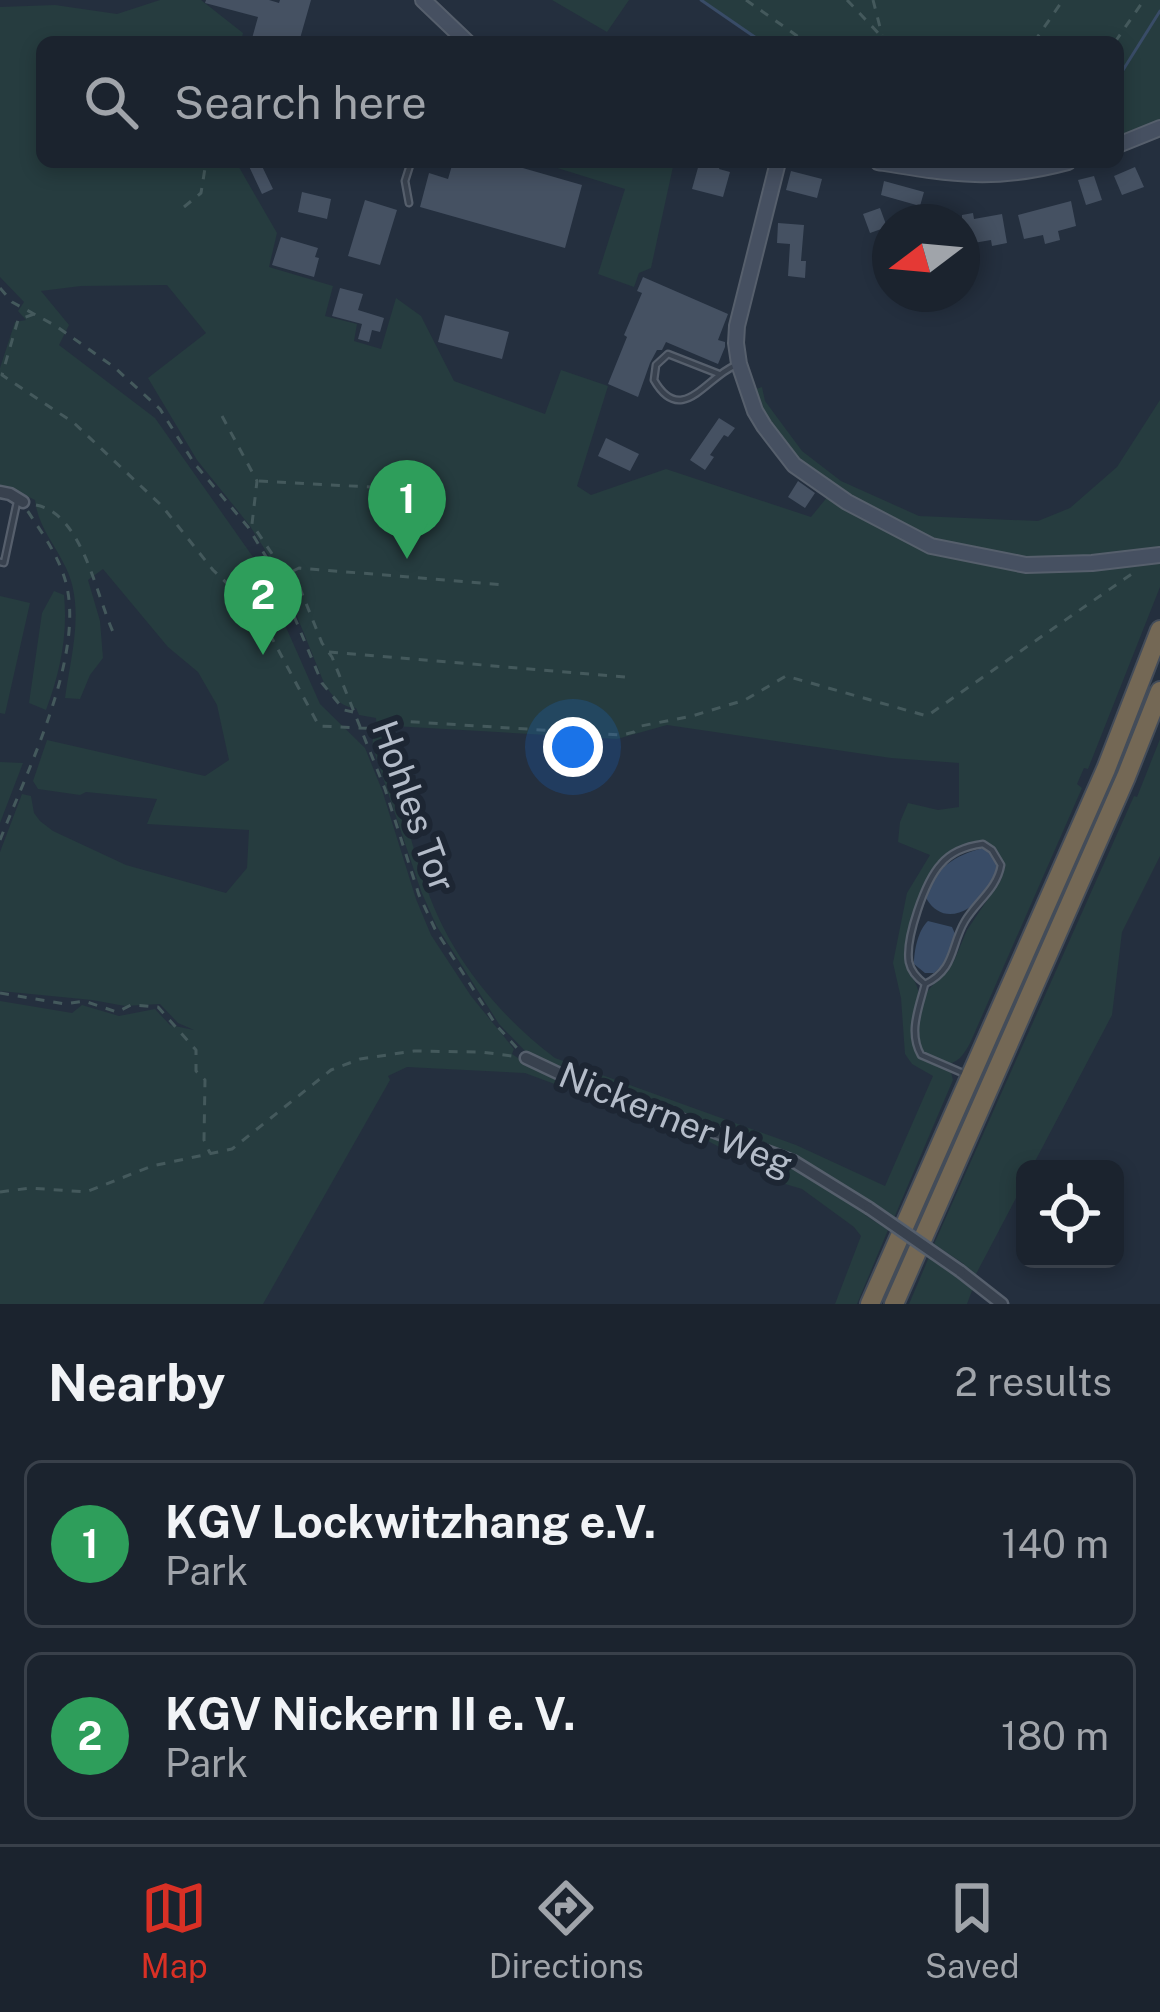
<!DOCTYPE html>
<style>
body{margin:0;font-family:"Public Sans",sans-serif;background:#242b36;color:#f1f3f6}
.controls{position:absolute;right:36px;bottom:36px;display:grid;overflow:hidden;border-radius:18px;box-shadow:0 6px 18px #0003}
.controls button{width:108px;height:108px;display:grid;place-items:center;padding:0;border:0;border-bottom:3px solid #39404a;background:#1b232e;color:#f1f3f6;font:60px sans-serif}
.compass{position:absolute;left:872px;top:204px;width:108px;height:108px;border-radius:50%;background:#1b232e;box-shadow:0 6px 18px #0003;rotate:254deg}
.you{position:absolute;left:573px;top:747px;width:42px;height:42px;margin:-30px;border:9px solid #fff;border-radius:50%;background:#1a73e8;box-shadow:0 0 0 18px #1a73e833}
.badge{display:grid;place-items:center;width:78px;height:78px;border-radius:50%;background:#d93025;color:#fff;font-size:39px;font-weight:700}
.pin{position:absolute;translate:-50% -99px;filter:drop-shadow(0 3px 6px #0008)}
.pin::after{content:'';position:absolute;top:63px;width:42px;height:36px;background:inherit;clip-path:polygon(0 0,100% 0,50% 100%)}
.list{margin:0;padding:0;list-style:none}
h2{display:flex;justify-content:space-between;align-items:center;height:156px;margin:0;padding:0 48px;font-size:51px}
h2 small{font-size:39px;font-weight:400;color:#a0a4aa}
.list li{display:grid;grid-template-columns:78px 1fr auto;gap:36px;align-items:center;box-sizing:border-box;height:168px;margin:0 24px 24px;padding:0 24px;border:3px solid #39404a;border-radius:18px}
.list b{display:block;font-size:45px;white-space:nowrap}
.list p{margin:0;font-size:39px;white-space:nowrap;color:#a0a4aa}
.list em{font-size:39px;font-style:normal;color:#a0a4aa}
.icon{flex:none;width:66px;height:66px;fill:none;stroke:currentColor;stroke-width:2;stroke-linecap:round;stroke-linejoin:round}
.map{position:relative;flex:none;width:1160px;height:1304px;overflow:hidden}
.search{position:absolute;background:#1b232e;box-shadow:0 6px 18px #0003;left:36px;right:36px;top:36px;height:132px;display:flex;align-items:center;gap:30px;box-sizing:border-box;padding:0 42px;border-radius:18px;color:#a0a4aa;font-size:45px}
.sheet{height:540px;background:#1b232e}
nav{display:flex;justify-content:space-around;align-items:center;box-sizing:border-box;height:168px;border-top:3px solid #39404a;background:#1b232e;font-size:33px;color:#a0a4aa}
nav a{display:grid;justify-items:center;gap:6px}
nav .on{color:#d93025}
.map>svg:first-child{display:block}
.green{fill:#263c3f;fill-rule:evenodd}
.water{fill:#394c67}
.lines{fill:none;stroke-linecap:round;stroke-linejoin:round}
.stream{stroke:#394c67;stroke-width:3}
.building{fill:#455162}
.lane-casing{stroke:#565f6c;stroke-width:9}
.street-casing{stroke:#565f6c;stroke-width:15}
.secondary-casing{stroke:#565f6c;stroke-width:18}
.highway-casing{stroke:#434c59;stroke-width:22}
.path{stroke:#44595c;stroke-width:3;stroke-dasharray:9 9;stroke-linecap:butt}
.lane{stroke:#38414e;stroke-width:4.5}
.street{stroke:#38414e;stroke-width:10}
.secondary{stroke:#465061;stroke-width:14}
.highway{stroke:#746855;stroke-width:18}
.street-bridge-casing{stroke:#565f6c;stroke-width:15;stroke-linecap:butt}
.street-bridge{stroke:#38414e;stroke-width:10}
.labels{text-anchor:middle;stroke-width:12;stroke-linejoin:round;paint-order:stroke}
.street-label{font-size:36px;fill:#b4bcc9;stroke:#1d2633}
</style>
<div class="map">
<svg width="1160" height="1304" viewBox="0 0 1160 1304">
<rect width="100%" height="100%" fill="#242f3e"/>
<path class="green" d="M 160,0 L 201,0 L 243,33 L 241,42 L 42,42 L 42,162 L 236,162 L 277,233 L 269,267 L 333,286 L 325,316 L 357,324 L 354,341 L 381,349 L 396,298 L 421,316 L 454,381 L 545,414 L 561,370 L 608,386 L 577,486 L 591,495 L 666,469 L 811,517 L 833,490 L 799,464 L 755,397 L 753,390 L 762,387 L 765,401 L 802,451 L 841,481 L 919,516 L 1038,521 L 1070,508 L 1117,467 L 1160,400 L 1160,587 L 1088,769 L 1084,768 L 1077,784 L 1082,788 L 971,1041 C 957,1070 943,1070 920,1048 L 917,1024 L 924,995 L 954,961 L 967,930 L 1002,878 L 1003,864 L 999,853 L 984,841 C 936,843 919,887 910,927 C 908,935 904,946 904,955 C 904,968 915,977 918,990 C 922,1013 904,1028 919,1054 L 951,1072 L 953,1080 L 894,1218 L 814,1167 L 761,1142 L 559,1069 L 527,1053 L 499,1024 L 436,925 L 421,891 L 373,748 C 371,738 377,729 376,718 L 359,715 L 356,708 C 340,707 332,696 324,683 L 279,572 L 250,526 L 197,460 L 148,378 L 206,333 L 167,285 L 81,286 L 41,291 L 69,325 L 59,345 L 155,418 L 258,564 L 320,704 L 365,748 L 382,790 L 416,899 L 431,935 L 471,996 L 514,1049 L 512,1054 L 524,1062 L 810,1175 L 866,1212 L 865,1215 L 888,1230 L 857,1304 L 835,1304 L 861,1236 L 854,1227 L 802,1189 L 775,1181 L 751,1164 L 708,1141 L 525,1073 L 407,1067 L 388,1076 L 390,1080 L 263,1304 L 0,1304 L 0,1001 L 72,1013 L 82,1005 L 119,1016 L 155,1009 L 170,1025 L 194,1030 L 178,1023 L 160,1004 L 125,1006 L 92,1000 L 0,991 L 0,852 L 22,794 L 31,796 L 34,813 L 40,821 L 53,831 L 126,865 L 226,893 L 247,868 L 249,830 L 147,824 L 157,799 L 86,792 L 80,795 L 38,789 L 33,781 L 47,740 L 205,776 L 229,760 L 217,705 L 198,672 L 168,647 L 103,569 L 88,580 L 100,621 L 103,658 L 90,675 L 80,699 L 65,698 C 71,656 85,607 66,568 C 55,544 38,527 35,500 L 13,489 L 0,486 L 0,368 L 15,322 L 26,320 L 18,311 L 24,302 L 0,277 L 0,7 L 55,5 L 117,14 ZM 667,725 L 891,758 L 959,763 L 959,807 L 938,810 L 908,803 L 900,822 L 898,842 L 930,855 L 907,893 L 893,963 L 901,998 L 905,1054 L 912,1064 L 933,1076 L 885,1186 L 796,1145 L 555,1058 C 499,1016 450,956 427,889 C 410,842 399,792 385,745 L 393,726 L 617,739 Z
M 552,0 L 629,0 L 607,32 Z
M 701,0 L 1160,0 L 1160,120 L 1118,138 L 1118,42 L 762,42 Z
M 538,162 L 674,162 L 651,268 L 639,273 L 634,287 L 598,274 L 625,189 Z
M 54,591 L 64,595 C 68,635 60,673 46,710 L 29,703 L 42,613 Z
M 0,596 L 30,603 L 5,714 L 0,713 Z
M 1160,739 L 1160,856 L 1122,932 L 1112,1015 L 1031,1169 L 1025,1169 L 1025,1181 L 975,1276 L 962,1268 L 964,1264 L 934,1244 L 1134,796 L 1137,797 Z
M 0,762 L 23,763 L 0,823 Z
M 929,1257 L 973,1288 L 967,1304 L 909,1304 Z"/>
<path class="water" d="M 983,848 C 988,852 993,854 996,862 C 1003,884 952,942 926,898 C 933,869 955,855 983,848 Z
M 928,921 L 952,927 L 956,936 L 944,964 L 934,973 L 925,973 L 914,964 C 914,951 918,930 928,921 Z"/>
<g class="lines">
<path class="stream" d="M 701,0 L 762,42
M 1118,78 L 1160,11"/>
</g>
<path class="building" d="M 206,0 L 269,0 L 279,3 L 280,0 L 311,0 L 299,42 L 251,42 L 258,17 L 205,3 Z
M 247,162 L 260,162 L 273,189 L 262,194 Z
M 453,162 L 502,162 L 582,185 L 565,248 L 420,207 L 429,173 L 448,179 Z
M 708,162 L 721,164 L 719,169 L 730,172 L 723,197 L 692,189 L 699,164 L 707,166 Z
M 1135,167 L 1144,187 L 1122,195 L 1114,176 Z
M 791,171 L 822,179 L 817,198 L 786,190 Z
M 1094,176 L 1102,200 L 1086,205 L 1078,180 Z
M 884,181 L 924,192 L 920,206 L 881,195 Z
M 302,192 L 331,199 L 327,219 L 298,212 Z
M 365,200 L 397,210 L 380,265 L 348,256 Z
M 1071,201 L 1076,226 L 1058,231 L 1060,240 L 1045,244 L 1043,235 L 1024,239 L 1018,215 Z
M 880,208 L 887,227 L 870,233 L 863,214 Z
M 973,213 L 974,219 L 1002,214 L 1007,243 L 992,246 L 991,240 L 962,245 L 962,215 Z
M 778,223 L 804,225 L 801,261 L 806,261 L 805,278 L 788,276 L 790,244 L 777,243 Z
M 281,237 L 318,248 L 315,257 L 319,258 L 314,277 L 272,265 Z
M 643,277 L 728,314 L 718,340 L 725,342 L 725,347 L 718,364 L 666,342 L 662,350 L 657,350 L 650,363 L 638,397 L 608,384 L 627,337 L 624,335 L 642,293 L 637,291 Z
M 340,288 L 363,294 L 358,310 L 384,318 L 380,332 L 372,330 L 369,342 L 358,339 L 362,324 L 332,316 Z
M 445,315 L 509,332 L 502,359 L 438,342 Z
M 719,418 L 735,428 L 728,437 L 724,435 L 710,455 L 714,457 L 705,470 L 690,460 Z
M 606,438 L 639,454 L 630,471 L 598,456 Z
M 798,481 L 815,493 L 805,508 L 788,497 Z"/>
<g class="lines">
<g class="lane-casing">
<path id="lane" d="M 409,203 L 405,181 L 411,162
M 719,374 L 668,354 L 656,365 L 654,380 C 681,427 706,378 734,366
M 0,562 L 4,563 L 17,502
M 925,984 C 917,978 911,972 909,962 C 905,939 925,881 941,864 C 951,852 968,846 983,844 L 992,850 L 1001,865 C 997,889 977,901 965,921 C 950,946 956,969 925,984 C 919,1008 908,1032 921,1055 L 965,1074"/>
</g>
<g class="street-casing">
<path id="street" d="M 0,492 L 10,494 L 23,502
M 526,1058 L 562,1075 L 793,1161 L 869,1208
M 960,1271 L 1002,1304"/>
</g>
<g class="secondary-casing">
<path id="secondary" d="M 423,0 L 467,42
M 1118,145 L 1160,128
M 778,162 L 737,326 L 736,343 L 739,364 L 755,411 L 764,426 L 794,465 L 847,502 L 931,546 L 1026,565 L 1092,563 L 1160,555
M 878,162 C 951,174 994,182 1068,162"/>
</g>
<g class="highway-casing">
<path id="highway" d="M 870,1304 L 1106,769 L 1160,630
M 894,1304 L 1126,777 L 1160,691"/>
</g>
<path class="path" d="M 746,0 L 803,40 L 817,42
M 847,0 L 882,37
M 873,0 L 882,35
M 244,42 L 246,41
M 851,42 L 882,37 L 890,42
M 1034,42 L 1063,0
M 1115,42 L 1144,0
M 184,207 L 201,193 L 206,162
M 0,288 L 12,302 L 56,326 L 114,367 L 160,409 L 194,463 L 248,527 L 276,573 L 322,683 L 344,710 L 353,712
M 34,314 L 18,320 L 2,375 L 74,423 L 162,506 L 213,570 L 259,614 L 319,726 L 381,729 L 398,721 L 622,735 L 634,732 L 641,726 L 692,716 L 745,700 L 786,676 L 927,716 L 1136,571
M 222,416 L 257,481 L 252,524 L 283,570 L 295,576 L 322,643 L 332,657 L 385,789 L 419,895 L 435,929 L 496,1025 L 517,1048
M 259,481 L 388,488 L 445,510
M 36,505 C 83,514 96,596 114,634
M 293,571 L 299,568 L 505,585
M 329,652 L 625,677
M 0,840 C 27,771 85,656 66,583 C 59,556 42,533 27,510
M 0,993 L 65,1004 L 84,1001 L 117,1012 L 131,1005 L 158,1007 L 196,1050 L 196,1071 L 205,1080 L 204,1140 L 210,1153
M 0,1192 L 30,1188 L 86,1192 L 152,1166 L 232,1149 L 331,1070 L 360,1059 L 414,1051 L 481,1052 L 512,1056"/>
<use href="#lane" class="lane"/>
<use href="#street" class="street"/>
<use href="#secondary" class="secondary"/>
<use href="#highway" class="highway"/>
<g class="street-bridge-casing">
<path id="street-bridge" d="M 869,1208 L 960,1271"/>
</g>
<use href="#street-bridge" class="street-bridge"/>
</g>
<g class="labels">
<g class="street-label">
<text transform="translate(414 806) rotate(70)" y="13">Hohles Tor</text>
<text transform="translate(676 1119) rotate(22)" y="13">Nickerner Weg</text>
</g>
</g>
</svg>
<div class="controls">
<button><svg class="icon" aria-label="locate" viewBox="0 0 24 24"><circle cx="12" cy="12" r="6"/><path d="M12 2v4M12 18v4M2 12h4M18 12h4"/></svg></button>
</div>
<svg class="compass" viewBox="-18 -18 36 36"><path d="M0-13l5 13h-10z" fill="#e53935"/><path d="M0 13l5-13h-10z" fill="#a0a4aa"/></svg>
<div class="you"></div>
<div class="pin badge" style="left:407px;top:559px;background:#2e9e5b">1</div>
<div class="pin badge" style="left:263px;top:655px;background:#2e9e5b">2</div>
<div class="search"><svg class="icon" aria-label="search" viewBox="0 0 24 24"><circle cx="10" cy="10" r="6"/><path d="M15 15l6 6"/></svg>Search here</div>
</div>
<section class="sheet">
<h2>Nearby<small>2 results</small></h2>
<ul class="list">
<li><span class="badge" style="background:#2e9e5b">1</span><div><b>KGV Lockwitzhang e.V.</b><p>Park</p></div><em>140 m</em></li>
<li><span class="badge" style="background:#2e9e5b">2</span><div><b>KGV Nickern II e. V.</b><p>Park</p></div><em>180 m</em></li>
</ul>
</section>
<nav>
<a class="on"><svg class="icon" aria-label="map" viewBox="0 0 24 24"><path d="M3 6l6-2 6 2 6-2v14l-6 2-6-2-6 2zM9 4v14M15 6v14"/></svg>Map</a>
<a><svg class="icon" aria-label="directions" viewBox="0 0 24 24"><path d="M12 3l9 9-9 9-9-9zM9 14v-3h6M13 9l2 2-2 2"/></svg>Directions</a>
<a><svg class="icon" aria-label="saved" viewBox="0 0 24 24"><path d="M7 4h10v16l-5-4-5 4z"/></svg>Saved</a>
</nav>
